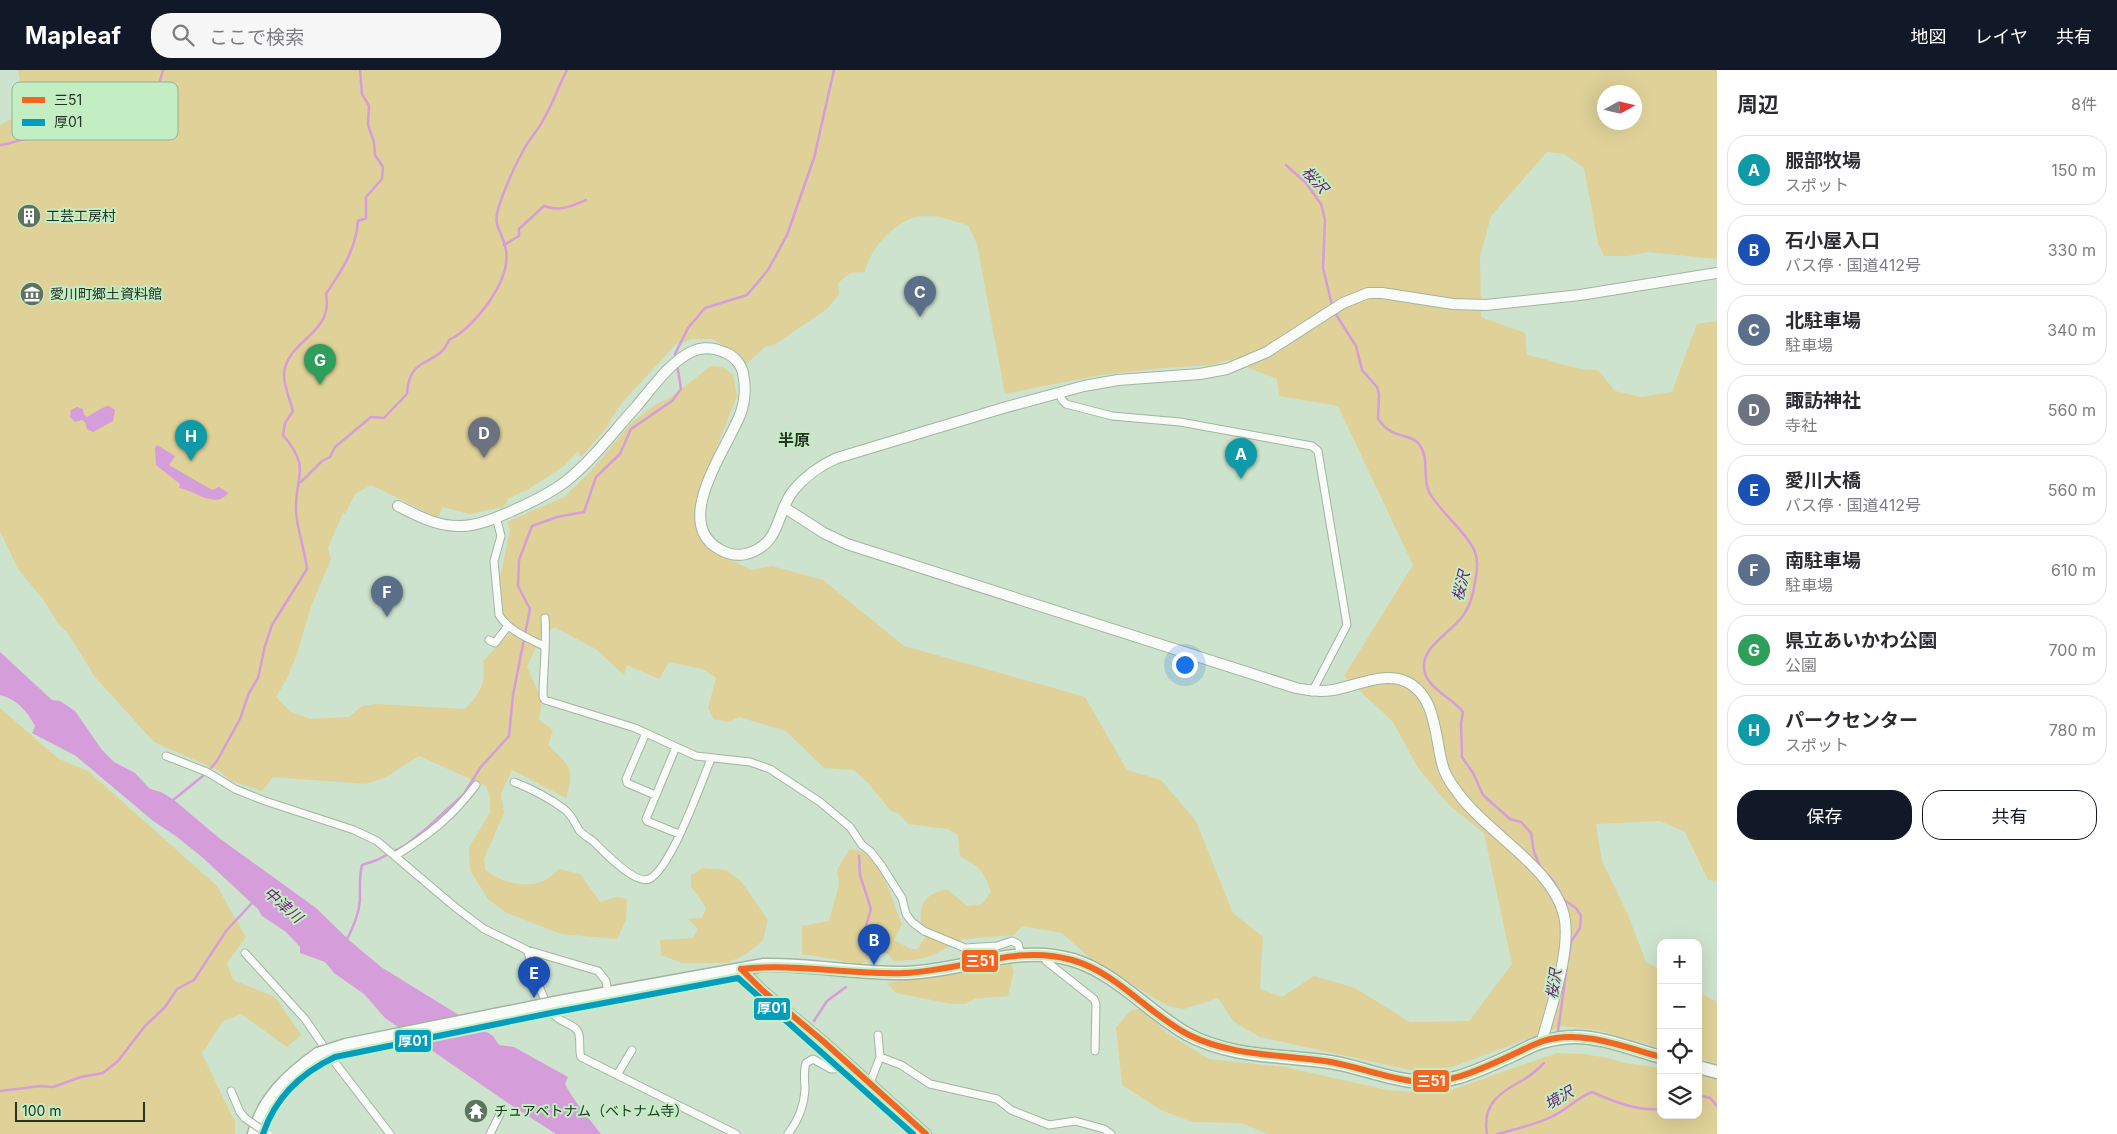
<!DOCTYPE html>
<html lang="ja">
<meta charset="utf-8">
<style>
body{margin:0;font-family:Inter,"Noto Sans JP",sans-serif;background:#f7f7f7;color:#2b2b33}
.controls{position:absolute;right:15px;bottom:15px;display:grid;overflow:hidden;border-radius:10px;box-shadow:0 5px 20px #0002}
.controls button{width:45px;height:45px;display:grid;place-items:center;padding:0;border:0;border-bottom:1px solid #e1e1e2;background:#fff;color:#2b2b33;font:25px sans-serif}
.compass{position:absolute;left:1597px;top:15px;width:45px;height:45px;border-radius:50%;background:#fff;box-shadow:0 5px 20px #0002;rotate:82deg}
.scale{position:absolute;left:15px;bottom:12px;width:130px;box-sizing:border-box;padding-left:5px;border:2px solid #243424;border-top:0;font-size:14px;line-height:18px;white-space:nowrap;color:#243424;-webkit-text-stroke:4px #c3edc3;paint-order:stroke}
.you{position:absolute;left:1184px;top:594px;width:18px;height:18px;margin:-12px;border:4px solid #fff;border-radius:50%;background:#1a73e8;box-shadow:0 0 0 8px #1a73e833}
.badge{display:grid;place-items:center;width:32px;height:32px;border-radius:50%;background:#111827;color:#fff;font-size:16px;font-weight:700}
.pin{position:absolute;translate:-50% -41px;filter:drop-shadow(0 1px 2px #0008)}
.pin::after{content:'';position:absolute;top:26px;width:18px;height:15px;background:inherit;clip-path:polygon(0 0,100% 0,50% 100%)}
.list{margin:0;padding:0;list-style:none}
h2{display:flex;justify-content:space-between;align-items:center;height:65px;margin:0;padding:0 20px;font-size:21px}
h2 small{font-size:16px;font-weight:400;color:#7c7c81}
.list li{display:grid;grid-template-columns:32px 1fr auto;gap:15px;align-items:center;box-sizing:border-box;height:70px;margin:0 10px 10px;padding:0 10px;border:1px solid #e1e1e2;border-radius:20px}
.list b{display:block;font-size:19px;white-space:nowrap}
.list p{margin:0;font-size:16px;white-space:nowrap;color:#7c7c81}
.list em{font-size:16px;font-style:normal;color:#7c7c81}
.actions{display:flex;gap:10px;padding:15px 20px}
.actions a{flex:1;padding:11px 0;border:1px solid #111827;border-radius:20px;text-align:center;font-size:18px;color:#111827}
.actions .main{background:#111827;color:#fff}
.icon{flex:none;width:28px;height:28px;fill:none;stroke:currentColor;stroke-width:2;stroke-linecap:round;stroke-linejoin:round}
.map{position:relative;flex:none;width:1717px;height:1064px;overflow:hidden}
header{display:flex;align-items:center;gap:30px;box-sizing:border-box;height:70px;padding:0 25px;background:#111827;color:#fff}
header strong{font-size:24px}
nav{display:flex;gap:28px;margin-inline-start:auto;font-size:18px}
.search{width:350px;height:45px;background:#f7f7f7;display:flex;align-items:center;gap:12px;box-sizing:border-box;padding:0 18px;border-radius:20px;color:#7c7c81;font-size:19px}
main{display:flex}
aside{flex:1;background:#fff}
.map>svg:first-child{display:block}
.green{fill:#dfd198;fill-rule:evenodd}
.water{fill:#d59dda}
.lines{fill:none;stroke-linecap:round;stroke-linejoin:round}
.stream{stroke:#d59dda;stroke-width:2.5}
.street-casing{stroke:#a3b4a3;stroke-width:9}
.secondary-casing{stroke:#a3b4a3;stroke-width:12}
.primary-casing{stroke:#a3b4a3;stroke-width:12}
.highway-casing{stroke:#a3b4a3;stroke-width:15}
.street{stroke:#f8fbf8;stroke-width:7}
.secondary{stroke:#f8fbf8;stroke-width:10}
.primary{stroke:#f8fbf8;stroke-width:10}
.highway{stroke:#f8fbf8;stroke-width:12}
.street-bridge-casing{stroke:#a3b4a3;stroke-width:9;stroke-linecap:butt}
.highway-bridge-casing{stroke:#a3b4a3;stroke-width:15;stroke-linecap:butt}
.street-bridge{stroke:#f8fbf8;stroke-width:7}
.highway-bridge{stroke:#f8fbf8;stroke-width:12}
.bus-1-casing{stroke:#c3edc3;stroke-width:10}
.bus-2-casing{stroke:#c3edc3;stroke-width:10}
.bus-1{stroke:#f26522;stroke-width:6}
.bus-2{stroke:#049dbd;stroke-width:6}
.labels{text-anchor:middle;stroke-width:4;stroke-linejoin:round;paint-order:stroke}
.poi-label{font-size:14px;fill:#243424;stroke:#c3edc3;text-anchor:start}
.water-label{font-size:15px;font-style:italic;fill:#6c1a73;stroke:#c3edc3}
.quarter-label{font-size:16px;font-weight:bold;fill:#243424;stroke:#c3edc3}
.key{fill:#c3edc3;stroke:#93b693;stroke-width:1}
.key-label{font-size:14px;fill:#243424}
.line-badge{stroke:#c3edc3;stroke-width:2}
.badge-label{font-size:14px;text-anchor:middle;font-weight:bold;fill:#fff}
</style>
<header>
<strong>Mapleaf</strong>
<div class="search"><svg class="icon" aria-label="search" viewBox="0 0 24 24"><circle cx="10" cy="10" r="6"/><path d="M15 15l6 6"/></svg>ここで検索</div>
<nav><a>地図</a><a>レイヤ</a><a>共有</a></nav>
</header>
<main>
<div class="map">
<svg width="1717" height="1064" viewBox="0 0 1717 1064">
<rect width="100%" height="100%" fill="#cde3cd"/>
<path class="green" d="M 18,0 L 1717,0 L 1717,189 L 1648,182 L 1628,186 L 1604,186 L 1598,173 L 1584,98 L 1564,84 L 1547,82 L 1491,146 L 1480,187 L 1481,247 L 1525,263 L 1527,285 C 1551,289 1573,301 1598,300 L 1615,321 L 1641,327 L 1672,322 L 1697,254 L 1717,251 L 1717,811 L 1708,810 L 1685,762 L 1660,751 L 1596,754 L 1602,791 L 1628,845 L 1646,892 L 1661,900 L 1661,978 L 1596,960 L 1562,956 L 1452,997 L 1415,1001 L 1260,967 L 1234,952 L 1218,928 L 1184,939 L 1168,936 L 1093,891 L 1062,863 L 1022,856 L 1014,865 L 963,869 L 931,886 L 914,890 L 894,891 L 888,884 L 873,878 L 867,892 L 860,894 L 802,884 L 802,856 L 829,851 L 839,814 L 837,800 L 849,780 C 880,775 892,832 902,854 L 894,870 L 911,879 L 917,879 L 931,860 L 921,853 C 919,830 927,825 947,819 L 967,836 L 982,834 L 991,822 C 983,800 981,798 960,786 L 958,765 L 947,759 L 908,754 L 899,744 L 891,741 L 868,713 L 854,700 L 824,698 L 786,661 L 739,647 L 729,652 L 714,649 L 708,638 L 716,608 L 703,599 L 669,592 L 659,609 L 627,595 L 624,605 L 596,579 L 554,557 L 541,566 L 527,597 L 542,630 L 539,650 L 553,660 L 548,675 C 569,696 576,697 566,728 L 512,700 L 501,724 L 504,743 L 484,789 L 485,799 C 500,812 524,819 543,811 C 549,809 554,803 559,799 L 580,804 L 600,832 C 609,829 619,824 627,830 L 626,850 L 617,869 L 561,864 L 505,842 L 488,829 L 470,800 L 469,777 L 490,743 L 490,728 L 486,716 L 419,686 L 386,707 L 366,714 L 273,707 L 262,721 L 231,711 L 220,701 L 154,672 L 95,607 L 67,562 L 60,556 L 43,529 L 18,499 L 0,461 L 0,55 L 26,42 ZM 1604,22 L 1634,22 L 1634,52 L 1604,52 ZM 936,146 L 968,155 L 977,174 L 1005,324 L 1100,305 L 1164,298 L 1211,295 L 1228,290 L 1277,309 L 1279,326 L 1338,336 L 1413,495 L 1344,606 L 1393,652 L 1418,698 L 1449,735 L 1484,763 L 1512,894 L 1469,951 L 1410,952 L 1355,918 L 1314,906 L 1282,927 L 1260,919 L 1263,867 L 1233,843 L 1196,751 L 1161,710 L 1127,700 L 1085,627 L 904,576 L 823,510 L 772,496 L 751,500 L 708,478 L 697,464 L 695,441 L 700,419 L 737,326 L 733,305 L 723,297 L 711,296 L 671,327 L 655,335 L 631,353 L 589,403 L 564,427 L 507,452 L 510,460 L 499,513 L 502,544 L 511,551 L 508,565 L 483,591 C 486,614 481,622 465,639 L 376,634 L 362,636 L 349,647 L 310,649 L 291,642 L 276,627 L 286,610 L 296,587 L 311,537 L 331,489 L 328,478 L 343,443 L 345,444 L 355,424 L 371,415 L 438,448 L 442,437 L 470,444 L 503,437 L 509,428 L 527,420 L 563,397 L 578,381 L 581,387 L 604,361 L 620,335 L 676,274 L 693,269 L 713,269 L 733,281 L 746,294 L 765,277 L 774,275 L 827,239 L 839,224 L 838,213 L 850,203 L 865,202 C 869,180 891,156 912,148 C 919,145 929,147 936,146 Z
M 0,638 L 59,689 L 88,701 L 217,816 L 246,867 L 227,893 L 233,910 L 275,927 L 301,965 L 287,977 L 241,944 L 223,951 L 202,984 L 235,1052 L 235,1064 L 0,1064 Z
M 703,798 L 726,800 L 741,811 L 768,850 L 763,870 L 749,882 L 728,893 L 682,893 L 661,885 L 660,870 L 693,868 L 698,859 L 688,849 L 702,848 L 706,838 L 691,816 L 691,805 Z
M 1011,894 L 1014,901 L 1008,926 L 975,929 L 965,934 L 952,934 L 896,923 L 887,913 Z
M 1698,922 L 1717,932 L 1717,994 L 1698,988 Z
M 1140,938 L 1167,963 L 1209,989 L 1285,997 L 1387,1020 L 1440,1024 L 1557,983 L 1583,984 L 1608,988 L 1625,993 L 1661,998 L 1661,1045 L 1698,1045 L 1698,1004 L 1717,1009 L 1717,1064 L 1268,1064 L 1241,1053 L 1192,1052 L 1161,1040 L 1122,1015 L 1116,957 L 1130,941 Z"/>
<path class="water" d="M 109,336 L 115,340 L 113,351 L 93,362 L 87,359 L 85,352 L 82,350 L 75,352 L 70,347 L 71,340 L 77,337 L 83,339 L 84,345 L 87,347 C 94,343 102,337 109,336 Z
M 157,375 L 175,386 L 169,395 L 212,420 L 219,417 L 228,423 C 215,440 195,420 179,418 L 180,414 L 156,395 L 155,378 Z
M 0,582 L 52,630 L 60,631 L 75,641 L 102,680 L 114,692 L 135,703 L 150,719 L 161,722 L 174,730 L 219,768 L 316,838 L 350,871 L 381,897 L 493,966 L 499,975 L 514,977 L 568,1007 L 565,1014 C 575,1033 588,1047 601,1064 L 556,1064 L 505,1031 L 385,948 L 364,924 L 334,903 L 325,892 L 300,883 L 300,877 L 286,862 L 262,846 L 258,839 L 202,787 L 177,767 L 152,750 L 76,686 L 32,663 L 35,656 C 26,640 18,630 0,625 Z"/>
<g class="lines">
<path class="stream" d="M 0,75 C 10,74 17,70 26,69 C 41,67 55,67 69,64 C 100,58 128,44 155,28 L 163,0
M 1286,95 L 1306,113 L 1321,134 L 1325,149 L 1323,198 L 1332,235
M 504,175 L 519,166 L 519,159 L 544,136 C 560,142 572,136 586,130
M 1335,243 L 1356,276 L 1362,300 L 1377,317 L 1379,324 L 1378,349 C 1381,353 1385,358 1389,360 C 1398,367 1412,365 1419,374 C 1430,388 1422,407 1429,422 C 1440,442 1469,465 1475,482 C 1479,492 1477,503 1475,512 C 1473,526 1470,537 1462,547 C 1450,563 1422,577 1424,598 C 1425,618 1453,628 1463,642 L 1461,653 L 1462,687 L 1473,703 L 1483,725 L 1510,749 L 1521,752 L 1531,763 L 1534,782 L 1540,797
M 676,289 L 675,284 L 688,258 L 705,238 L 747,225 L 768,200 L 787,165 L 814,88 L 834,0
M 301,412 L 322,391 L 330,387 L 335,377 L 371,347 L 384,348 L 407,324 C 409,283 438,298 449,270 C 475,257 511,211 506,180 C 502,158 491,158 500,133 C 506,116 514,97 523,81 C 528,70 537,62 542,52 C 552,36 558,17 567,0
M 210,699 L 217,691 L 240,649 L 249,623 L 258,608 L 265,576 L 272,555 L 307,499 C 305,480 297,460 296,441 C 295,404 312,400 283,365 L 285,353 L 293,341 C 290,330 283,314 284,303 C 288,269 334,264 326,224 C 342,200 356,179 358,151 L 366,148 L 366,127 L 382,109 L 383,97 L 375,85 L 374,72 L 368,55 L 369,36 L 362,24 L 360,0
M 172,731 L 204,705
M 859,786 L 860,805 L 871,839 L 865,859 C 874,866 870,875 867,885
M 1548,805 L 1554,812 L 1564,830 L 1576,838 L 1581,846 L 1580,858 L 1571,872 L 1568,891
M 346,871 C 353,858 359,845 360,830 C 360,818 359,807 362,795 L 377,790 L 406,775 L 427,758 L 464,724 L 480,698 L 509,666 L 513,625 L 530,539 L 518,516 L 519,490 L 532,456 L 557,447 L 584,442 L 596,407 L 620,384 L 631,359 L 672,331 L 681,319 L 677,294
M 814,951 L 827,931 L 846,917
M 1558,961 L 1567,896
M 0,1021 L 41,1016 L 53,1017 L 81,1007 L 103,1003 L 118,991 L 145,956 L 165,937 L 177,919 L 194,910 L 226,861 L 253,832
M 1698,1025 L 1710,1028 L 1717,1036
M 1487,1064 C 1482,1034 1499,1023 1523,1010 C 1531,1006 1538,999 1544,993
M 1497,1064 C 1515,1059 1536,1055 1553,1046 C 1567,1040 1578,1027 1592,1022 C 1615,1032 1636,1041 1661,1039"/>
<g class="street-casing">
<path id="street" d="M 1059,322 L 1062,330 L 1066,334 L 1112,346 L 1180,352 L 1312,376 L 1318,381 L 1347,555 L 1312,622
M 496,447 L 501,466 L 494,491 L 499,545 C 509,561 528,568 544,576
M 545,548 C 547,574 543,601 543,627 L 545,630 L 635,658 L 696,686 L 750,692 L 770,699 L 820,732 L 850,757 L 862,775 L 870,781 L 881,795 L 902,828 L 906,844 L 912,852 L 924,861 L 965,878 L 997,876 L 1012,871 L 1018,874 L 1021,885
M 489,570 L 495,573 L 508,556
M 646,663 L 626,709 L 627,713 L 655,725
M 676,677 L 646,749 L 647,751 L 679,764
M 166,686 L 207,702 L 235,719 L 265,731 L 354,760 L 377,771 L 455,837 L 484,859 L 527,880 L 598,901 L 606,911 L 608,923
M 514,712 C 532,719 548,727 564,739 C 572,745 574,752 579,760 C 583,765 589,768 594,772 C 603,781 635,815 649,809 C 671,799 701,713 711,689
M 395,786 C 429,765 452,747 476,715
M 527,880 C 535,901 540,927 554,945 C 560,952 571,953 577,960 C 582,966 578,979 581,987 L 736,1064
M 245,883 L 305,949 L 333,990 L 390,1064
M 1047,884 L 1046,891 L 1094,929 L 1096,934 L 1095,981
M 880,987 L 901,995 L 930,1014 L 997,1029 L 1011,1040 L 1049,1055 L 1075,1051 L 1104,1059 L 1111,1064
M 617,1005 L 632,980
M 870,1013 L 880,987 L 878,965
M 231,1021 L 240,1042 L 245,1048
M 490,1064 L 500,1044
M 788,1064 C 798,1051 804,1037 805,1020 C 805,1011 803,1002 806,993 L 813,989 L 831,999 L 854,998"/>
</g>
<g class="secondary-casing">
<path id="secondary" d="M 398,436 C 418,446 438,457 461,456 C 479,456 498,447 514,440 C 532,432 549,424 565,412 C 592,391 613,362 636,337 C 652,318 669,293 691,282 C 703,276 715,278 726,283 C 734,286 741,294 743,303 C 746,317 745,332 740,345 C 726,380 672,452 719,479 C 727,484 737,486 746,484 C 782,474 775,444 793,421 C 806,405 819,396 837,388 L 1003,338 L 1084,316 L 1118,310 L 1200,304 L 1227,299 L 1267,282 L 1343,233 L 1368,223 L 1382,223 L 1453,234 L 1486,235 L 1580,225 L 1717,203
M 785,438 L 824,463 L 847,474 L 1296,618 C 1309,621 1320,622 1333,620 C 1357,616 1383,601 1407,612 C 1436,626 1435,667 1442,693 C 1444,704 1451,714 1458,723 C 1486,762 1553,798 1564,845 C 1572,879 1551,937 1542,971"/>
</g>
<g class="primary-casing">
<path id="primary" d="M 741,899 L 762,920 L 824,972 L 926,1064"/>
</g>
<g class="highway-casing">
<path id="highway" d="M 554,933 L 764,895 C 811,894 858,904 905,903 C 961,902 1017,873 1073,890 C 1116,903 1148,942 1187,964 C 1231,988 1282,985 1330,992 C 1357,996 1384,1008 1412,1011 C 1451,1016 1481,999 1515,984 C 1525,979 1535,973 1546,971 C 1554,969 1565,967 1574,967 C 1600,966 1635,980 1661,987
M 1698,997 L 1717,1002
M 254,1064 C 263,1028 290,1004 318,984"/>
</g>
<use href="#street" class="street"/>
<use href="#secondary" class="secondary"/>
<use href="#primary" class="primary"/>
<use href="#highway" class="highway"/>
<g class="street-bridge-casing">
<path id="street-bridge" d="M 245,1048 L 268,1064"/>
</g>
<g class="highway-bridge-casing">
<path id="highway-bridge" d="M 318,984 L 346,975 L 554,933"/>
</g>
<use href="#street-bridge" class="street-bridge"/>
<use href="#highway-bridge" class="highway-bridge"/>
<g class="bus-1-casing">
<path id="bus-1" d="M 741,899 C 796,893 850,905 905,903 C 960,901 1016,874 1072,890 C 1118,903 1148,944 1189,965 C 1233,987 1284,984 1331,992 C 1358,997 1384,1007 1411,1011 C 1449,1016 1483,998 1516,983 C 1525,979 1534,974 1543,971 C 1581,959 1624,977 1661,987
M 741,899 L 762,920 L 824,972 L 926,1064"/>
</g>
<g class="bus-2-casing">
<path id="bus-2" d="M 263,1064 C 275,1028 301,1003 335,987 L 556,942 L 738,908 L 913,1064"/>
</g>
<use href="#bus-1" class="bus-1"/>
<use href="#bus-2" class="bus-2"/>
</g>
<defs>
<g id="building-disc" transform="scale(1.25)"><circle r="9.5" fill="#5f715f" stroke="#c3edc3"/><path d="M-4-6H4V6H1V3H-1V6H-4ZM-2.5-4.3h1.7v1.8h-1.7ZM.8-4.3h1.7v1.8H.8ZM-2.5-1h1.7V.8h-1.7ZM.8-1h1.7V.8H.8Z" fill="#fff"/></g>
<g id="museum-disc" transform="scale(1.25)"><circle r="9.5" fill="#5f715f" stroke="#c3edc3"/><path d="M0-6L6-3V-2H-6V-3ZM-5-1h2V3h-2ZM-1-1h2V3h-2ZM3-1h2V3H3ZM-6 4H6V6H-6Z" fill="#fff"/></g>
<g id="temple-disc" transform="scale(1.25)"><circle r="9.5" fill="#5f715f" stroke="#c3edc3"/><path d="M0-6L5-2H3V0L6.5 2.5H4V6H1.5V3h-3V6H-4V2.5H-6.5L-3 0V-2H-5Z" fill="#fff"/></g>
</defs>
<g fill-rule="evenodd">
<use href="#building-disc" x="29" y="146"/>
<use href="#museum-disc" x="32" y="224"/>
<use href="#temple-disc" x="476" y="1041"/>
</g>
<g class="labels">
<g class="poi-label">
<text x="46" y="151">工芸工房村</text>
<text x="50" y="229">愛川町郷土資料館</text>
<text x="494" y="1046">チュアベトナム（ベトナム寺）</text>
</g>
<g class="water-label">
<text transform="translate(1315 110) rotate(48)" y="5">桜沢</text>
<text transform="translate(1461 516) rotate(-75)" y="5">桜沢</text>
<text transform="translate(283 835) rotate(41)" y="5">中津川</text>
<text transform="translate(1554 914) rotate(-82)" y="5">桜沢</text>
<text transform="translate(1559 1028) rotate(-29)" y="5">境沢</text>
</g>
<g class="quarter-label">
<text x="794" y="376">半原</text>
</g>
</g>
<rect x="12" y="12" width="166" height="58" rx="8" class="key"/>
<rect x="22" y="27" width="23" height="6" fill="#f26522"/>
<rect x="22" y="49" width="23" height="7" fill="#049dbd"/>
<g class="key-label">
<text x="54" y="35">三51</text>
<text x="54" y="57">厚01</text>
</g>
<g class="line-badge">
<rect x="961" y="879" width="38" height="24" rx="5" fill="#f26522"/>
<rect x="753" y="927" width="38" height="24" rx="5" fill="#049dbd"/>
<rect x="394" y="959" width="38" height="24" rx="5" fill="#049dbd"/>
<rect x="1412" y="999" width="38" height="24" rx="5" fill="#f26522"/>
</g>
<g class="badge-label">
<text x="980" y="896">三51</text>
<text x="772" y="943">厚01</text>
<text x="413" y="976">厚01</text>
<text x="1431" y="1016">三51</text>
</g>
</svg>
<div class="controls">
<button>+</button>
<button>−</button>
<button><svg class="icon" aria-label="locate" viewBox="0 0 24 24"><circle cx="12" cy="12" r="6"/><path d="M12 2v4M12 18v4M2 12h4M18 12h4"/></svg></button>
<button><svg class="icon" aria-label="layers" viewBox="0 0 24 24"><path d="M12 4l9 5-9 5-9-5zM3 14l9 5 9-5"/></svg></button>
</div>
<svg class="compass" viewBox="-18 -18 36 36"><path d="M0-13l5 13h-10z" fill="#e53935"/><path d="M0 13l5-13h-10z" fill="#7c7c81"/></svg>
<div class="scale">100 m</div>
<div class="you"></div>
<div class="pin badge" style="left:1241px;top:409px;background:#0f9aa8">A</div>
<div class="pin badge" style="left:874px;top:895px;background:#1a4fb4">B</div>
<div class="pin badge" style="left:920px;top:247px;background:#5c6f8a">C</div>
<div class="pin badge" style="left:484px;top:388px;background:#6b7280">D</div>
<div class="pin badge" style="left:534px;top:928px;background:#1a4fb4">E</div>
<div class="pin badge" style="left:387px;top:547px;background:#5c6f8a">F</div>
<div class="pin badge" style="left:320px;top:315px;background:#2e9e5b">G</div>
<div class="pin badge" style="left:191px;top:391px;background:#0f9aa8">H</div>
</div>
<aside>
<h2>周辺<small>8件</small></h2>
<ul class="list">
<li><span class="badge" style="background:#0f9aa8">A</span><div><b>服部牧場</b><p>スポット</p></div><em>150 m</em></li>
<li><span class="badge" style="background:#1a4fb4">B</span><div><b>石小屋入口</b><p>バス停 · 国道412号</p></div><em>330 m</em></li>
<li><span class="badge" style="background:#5c6f8a">C</span><div><b>北駐車場</b><p>駐車場</p></div><em>340 m</em></li>
<li><span class="badge" style="background:#6b7280">D</span><div><b>諏訪神社</b><p>寺社</p></div><em>560 m</em></li>
<li><span class="badge" style="background:#1a4fb4">E</span><div><b>愛川大橋</b><p>バス停 · 国道412号</p></div><em>560 m</em></li>
<li><span class="badge" style="background:#5c6f8a">F</span><div><b>南駐車場</b><p>駐車場</p></div><em>610 m</em></li>
<li><span class="badge" style="background:#2e9e5b">G</span><div><b>県立あいかわ公園</b><p>公園</p></div><em>700 m</em></li>
<li><span class="badge" style="background:#0f9aa8">H</span><div><b>パークセンター</b><p>スポット</p></div><em>780 m</em></li>
</ul>
<div class="actions"><a class="main">保存</a><a>共有</a></div>
</aside>
</main>
